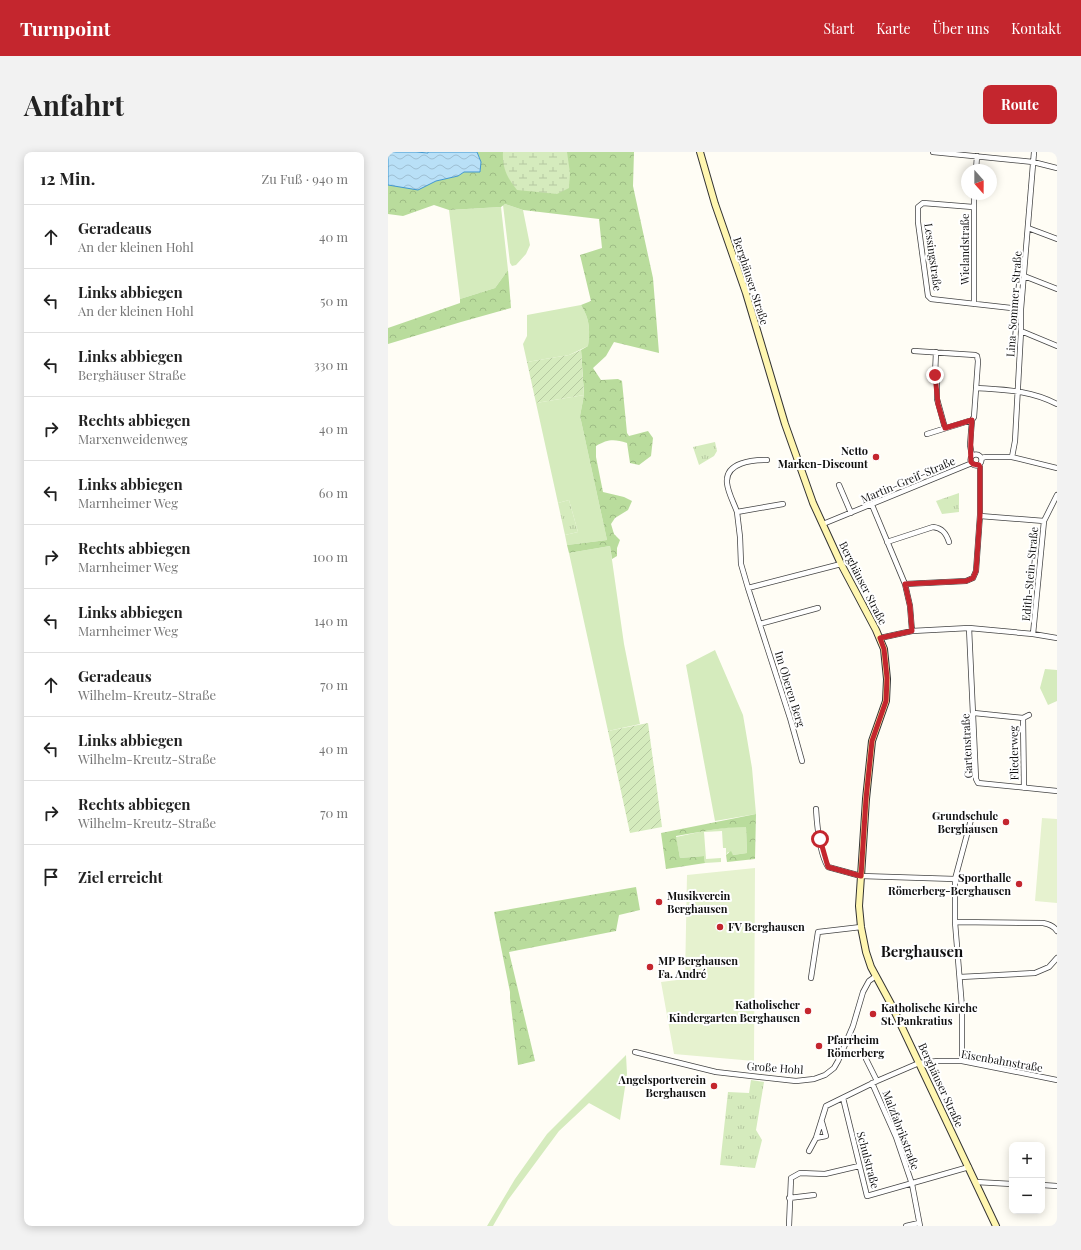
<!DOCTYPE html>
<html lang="de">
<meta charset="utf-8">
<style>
body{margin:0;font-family:"Playfair Display",serif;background:#f2f2f2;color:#222}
.controls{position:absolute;right:12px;bottom:12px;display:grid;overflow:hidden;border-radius:8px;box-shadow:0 2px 10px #0003}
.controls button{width:36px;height:36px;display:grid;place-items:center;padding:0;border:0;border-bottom:1px solid #e0e0e0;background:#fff;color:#222;font:20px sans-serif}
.compass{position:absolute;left:573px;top:12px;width:36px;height:36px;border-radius:50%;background:#fff;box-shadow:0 2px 10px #0003;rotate:159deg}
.stop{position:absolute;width:12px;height:12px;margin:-9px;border:3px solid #c4262e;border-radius:50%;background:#fff}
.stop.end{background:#c4262e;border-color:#fff;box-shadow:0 1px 4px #0008}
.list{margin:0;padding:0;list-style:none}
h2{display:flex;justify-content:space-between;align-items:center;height:52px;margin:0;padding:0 16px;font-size:17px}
h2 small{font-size:13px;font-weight:400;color:#767676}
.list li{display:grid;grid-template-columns:26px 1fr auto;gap:12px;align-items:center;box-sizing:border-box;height:64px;padding:0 16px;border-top:1px solid #e0e0e0}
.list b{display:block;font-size:15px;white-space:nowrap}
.list p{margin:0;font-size:13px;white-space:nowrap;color:#767676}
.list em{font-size:13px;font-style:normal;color:#767676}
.icon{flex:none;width:22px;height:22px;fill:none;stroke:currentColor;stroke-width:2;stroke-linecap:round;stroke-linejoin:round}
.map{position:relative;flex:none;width:669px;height:1074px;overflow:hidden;border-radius:8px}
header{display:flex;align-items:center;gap:24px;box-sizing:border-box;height:56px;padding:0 20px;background:#c4262e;color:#fff}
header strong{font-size:19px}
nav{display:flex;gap:22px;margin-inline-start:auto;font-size:14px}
.intro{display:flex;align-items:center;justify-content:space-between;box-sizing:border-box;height:96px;padding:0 24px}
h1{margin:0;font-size:28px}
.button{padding:10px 18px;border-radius:8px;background:#c4262e;color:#fff;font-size:14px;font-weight:700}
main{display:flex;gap:24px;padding:0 24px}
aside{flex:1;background:#fff;border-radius:8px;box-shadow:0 2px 10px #0003}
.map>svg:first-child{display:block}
.grass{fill:#d5ebbd}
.forest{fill:url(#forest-crowns)}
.wetland{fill:url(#wetland-marsh)}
.park{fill:url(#park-tufts)}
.garden{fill:url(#garden-furrows)}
.pitch{fill:#e6f2cf}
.water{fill:url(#water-waves);stroke:#3f96cf}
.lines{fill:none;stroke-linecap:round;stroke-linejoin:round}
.street-casing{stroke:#444;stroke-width:6}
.secondary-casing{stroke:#333;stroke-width:8}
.street{stroke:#fff;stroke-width:4.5}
.secondary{stroke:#fff6b0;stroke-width:6}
.route{stroke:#c4262e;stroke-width:5}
.poi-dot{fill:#c4262e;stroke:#fff;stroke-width:1.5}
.labels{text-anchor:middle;stroke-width:4;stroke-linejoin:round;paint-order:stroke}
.street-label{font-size:11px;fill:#111;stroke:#fff}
.poi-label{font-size:11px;font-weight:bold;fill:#111;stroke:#fff;text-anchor:end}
.district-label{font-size:15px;font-weight:bold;fill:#111;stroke:#fff}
</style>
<header>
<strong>Turnpoint</strong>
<nav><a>Start</a><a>Karte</a><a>Über uns</a><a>Kontakt</a></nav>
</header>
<div class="intro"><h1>Anfahrt</h1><a class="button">Route</a></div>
<main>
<aside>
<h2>12 Min.<small>Zu Fuß · 940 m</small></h2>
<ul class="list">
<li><svg class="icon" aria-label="ahead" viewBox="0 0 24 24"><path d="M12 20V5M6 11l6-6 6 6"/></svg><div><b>Geradeaus</b><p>An der kleinen Hohl</p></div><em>40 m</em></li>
<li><svg class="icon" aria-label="left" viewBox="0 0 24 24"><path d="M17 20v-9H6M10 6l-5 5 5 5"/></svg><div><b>Links abbiegen</b><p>An der kleinen Hohl</p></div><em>50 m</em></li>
<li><svg class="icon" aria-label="left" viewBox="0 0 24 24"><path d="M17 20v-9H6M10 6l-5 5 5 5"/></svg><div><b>Links abbiegen</b><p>Berghäuser Straße</p></div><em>330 m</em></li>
<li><svg class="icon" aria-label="right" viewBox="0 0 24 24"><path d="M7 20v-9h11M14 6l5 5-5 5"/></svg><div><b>Rechts abbiegen</b><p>Marxenweidenweg</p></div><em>40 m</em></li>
<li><svg class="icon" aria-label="left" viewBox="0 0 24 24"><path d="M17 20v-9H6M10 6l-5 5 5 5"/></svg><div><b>Links abbiegen</b><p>Marnheimer Weg</p></div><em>60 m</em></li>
<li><svg class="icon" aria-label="right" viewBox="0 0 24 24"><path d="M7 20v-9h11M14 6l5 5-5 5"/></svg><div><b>Rechts abbiegen</b><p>Marnheimer Weg</p></div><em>100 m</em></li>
<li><svg class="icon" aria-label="left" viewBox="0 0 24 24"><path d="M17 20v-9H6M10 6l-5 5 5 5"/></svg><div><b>Links abbiegen</b><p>Marnheimer Weg</p></div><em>140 m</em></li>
<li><svg class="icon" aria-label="ahead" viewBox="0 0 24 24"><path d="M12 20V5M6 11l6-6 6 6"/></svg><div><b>Geradeaus</b><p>Wilhelm-Kreutz-Straße</p></div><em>70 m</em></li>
<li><svg class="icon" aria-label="left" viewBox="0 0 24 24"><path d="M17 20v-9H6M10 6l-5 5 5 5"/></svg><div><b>Links abbiegen</b><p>Wilhelm-Kreutz-Straße</p></div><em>40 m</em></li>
<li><svg class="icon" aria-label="right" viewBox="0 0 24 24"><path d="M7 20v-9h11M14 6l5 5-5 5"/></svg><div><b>Rechts abbiegen</b><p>Wilhelm-Kreutz-Straße</p></div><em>70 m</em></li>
<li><svg class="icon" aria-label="arrive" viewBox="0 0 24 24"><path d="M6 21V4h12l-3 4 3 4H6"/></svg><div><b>Ziel erreicht</b></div></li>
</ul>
</aside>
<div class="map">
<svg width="669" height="1074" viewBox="0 0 669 1074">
<defs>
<pattern id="forest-crowns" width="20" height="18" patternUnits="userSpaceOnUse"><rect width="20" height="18" fill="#b9dc9c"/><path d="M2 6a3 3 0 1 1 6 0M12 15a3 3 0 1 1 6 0" fill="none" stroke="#9ebc85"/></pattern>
<pattern id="wetland-marsh" width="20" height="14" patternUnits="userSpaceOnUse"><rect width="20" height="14" fill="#d5ebbd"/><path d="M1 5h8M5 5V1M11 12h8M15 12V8" fill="none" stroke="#b6c8a1"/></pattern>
<pattern id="park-tufts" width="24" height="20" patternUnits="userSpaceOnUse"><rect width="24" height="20" fill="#d5ebbd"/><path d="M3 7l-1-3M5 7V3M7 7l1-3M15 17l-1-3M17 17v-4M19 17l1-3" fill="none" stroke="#b6c8a1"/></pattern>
<pattern id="garden-furrows" width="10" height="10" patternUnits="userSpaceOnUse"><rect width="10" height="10" fill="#d5ebbd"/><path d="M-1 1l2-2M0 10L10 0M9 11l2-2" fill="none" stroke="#b6c8a1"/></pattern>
<pattern id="water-waves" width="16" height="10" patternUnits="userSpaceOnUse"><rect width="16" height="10" fill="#b9e0f7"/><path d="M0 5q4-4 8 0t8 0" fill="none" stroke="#9ebfd3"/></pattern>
</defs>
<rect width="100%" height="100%" fill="#fffdf5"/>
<path class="grass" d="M 117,52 L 135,58 L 142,93 L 138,102 L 128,113 L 124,114 L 122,111 L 115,53 Z
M 113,55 L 120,118 L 107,136 L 72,147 L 61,58 Z
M 193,153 C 202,168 202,177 200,194 L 181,203 L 139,210 L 135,192 L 139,184 L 139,163 Z
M 196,243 L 192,264 L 219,388 L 179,393 L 177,383 L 190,380 L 181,348 L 170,351 L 148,251 Z
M 222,394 L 236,492 L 252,572 L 220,579 L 181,401 Z
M 327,498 L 355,563 L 364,616 L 368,662 L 327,669 L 298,513 Z
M 657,517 L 669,518 L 669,549 L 660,553 L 652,536 Z
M 343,675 L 358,675 L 359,701 L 345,703 L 340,700 L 338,703 L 338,696 L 335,696 L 334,679 L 316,680 L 318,707 L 333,706 L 333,710 L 317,711 L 316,704 L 292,706 L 288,685 L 316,679 Z
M 238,903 L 239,922 L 232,968 L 201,951 L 171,979 L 120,1048 L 105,1074 L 99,1074 L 127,1027 L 159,982 Z"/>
<path class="forest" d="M 89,0 L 246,0 L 245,34 L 265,126 L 271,201 L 226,190 L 218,204 L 205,216 L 213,228 L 230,227 L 234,229 L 239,281 L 241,284 L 260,279 L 265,286 L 263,304 L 251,313 L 242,311 L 239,291 C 226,287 220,287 208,294 L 208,305 L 215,340 L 236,345 L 244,349 L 240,358 L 227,366 L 223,372 L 226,382 L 232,388 L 229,396 L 229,404 L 224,407 L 222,394 L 181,401 L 179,393 L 219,388 L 192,264 L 196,243 L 193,198 L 200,194 C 202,177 202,168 193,153 L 203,149 L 192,103 L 214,96 L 211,67 L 135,58 L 117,52 L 113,55 L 61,58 L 46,53 L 15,64 L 0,62 L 0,33 L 30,37 L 48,29 L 70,24 L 76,20 L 92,20 L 93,10 Z
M 120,118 L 123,156 L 73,170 L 0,192 L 0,176 L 72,151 L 72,147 L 107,136 Z
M 368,662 L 367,707 L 339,710 L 338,703 L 343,699 L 345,703 L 359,701 L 358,675 C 335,675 311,680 288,684 L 292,706 L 316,704 L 317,711 L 278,717 L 273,681 Z
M 248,735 L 252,758 L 231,763 L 228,779 L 121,800 L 147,909 L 130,913 L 122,846 L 122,840 L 106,760 Z"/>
<path class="wetland" d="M 115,0 L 179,0 L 182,21 L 181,36 L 169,42 L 129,38 C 119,26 114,15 115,0 Z"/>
<path class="park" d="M 327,290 L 329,299 L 326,304 L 311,313 L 305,295 Z
M 571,341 L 571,360 L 554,362 L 548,349 Z
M 181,348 L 190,380 L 177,383 L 170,351 Z
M 363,928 L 376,930 L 368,978 L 374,988 L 367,1016 L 332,1013 L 340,940 L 361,941 Z"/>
<path class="garden" d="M 193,198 L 196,243 L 148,251 L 139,210 L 181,203 Z
M 260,571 L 274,675 L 242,681 L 220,579 Z"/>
<path class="pitch" d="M 654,666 L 669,667 L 669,751 L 647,749 Z
M 367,716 L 366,909 L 286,902 L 273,830 L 297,827 L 299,723 Z"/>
<path class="water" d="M 0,0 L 28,0 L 40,1 L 40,0 L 89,0 L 93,10 L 92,20 L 76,20 L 70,24 L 48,29 L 30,38 L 0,33 Z"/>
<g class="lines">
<g class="street-casing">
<path id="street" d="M 545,0 L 645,10 L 669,16
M 588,18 L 589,4
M 585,55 L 535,51 L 530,55 L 530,70 L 540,144 L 543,147 L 633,157
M 640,76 L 669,87
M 636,124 L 669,137
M 586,152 L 586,42
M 633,179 L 669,194
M 526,199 L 587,203 L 589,204 L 590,209 L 586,265 L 584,268 L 582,293 L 584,304
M 548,200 L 547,223 L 549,232 L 549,247 L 557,276
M 588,236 C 618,238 642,238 669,252
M 539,282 L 584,268
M582.5 308a5.5 5.5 0 1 1 11 0a5.5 5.5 0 1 1-11 0Z
M 624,305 L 627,289 L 633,179 L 633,157 L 646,0
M 594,306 L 597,305 L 624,305 L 669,316
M 379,308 C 365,308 337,310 339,331 C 340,341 346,351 349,360 L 395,352
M 451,333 L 463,361
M 484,353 L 517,432 L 578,429 L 585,426 L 588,419 L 592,363 L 592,315 L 591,313
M 349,360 L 352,385 L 353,412 L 360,436
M 592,364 L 656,369
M 435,372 L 584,311
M 499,390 L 545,375 C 554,376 558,381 561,390
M 517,432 L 522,454 L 524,479
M 372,472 L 430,456
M 581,476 L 588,627 L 590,631 L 669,639
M 645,482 L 656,369 L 669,343
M 492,486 L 524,479 L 581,476 L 645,482 L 669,486
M 586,561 L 635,566 L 636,636
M 635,566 L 641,563
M 414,609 L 402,566 L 360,436 L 453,412
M 428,657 C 429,673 432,702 440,715 L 473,724 L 567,727 L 567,770 L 574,856 L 574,909
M 567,727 L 584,664
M 567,770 L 655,771 C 661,772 666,774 669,779
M 572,825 L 647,821 L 661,815 L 669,806
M 423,826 L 430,780 L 473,775
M 247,900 L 328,920 L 408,929 L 426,927 L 437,923 L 446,916 L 450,909 L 465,874 L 475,840 L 481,829 L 488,824
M 478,907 L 489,929
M 484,931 L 508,985 L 524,1032 L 532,1074
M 455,946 L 479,1044 L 581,1015
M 428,986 L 438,984 L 434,970
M 421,999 L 428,986 L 438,954 L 489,929 L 531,911 L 550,909 L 574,909 L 669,928
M 588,1030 L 624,1032
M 654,1033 L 669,1034
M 401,1046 L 426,1043
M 401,1074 L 403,1026 L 412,1021 L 437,1022 L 471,1014
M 518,1074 L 531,1071"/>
</g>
<g class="secondary-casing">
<path id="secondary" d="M 312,0 L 327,52 L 358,141 L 397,272 L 425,351 L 453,412 L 488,478 L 496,497 L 499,527 L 498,549 L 484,589 L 478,647 L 473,724 L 471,754 L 473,775 L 478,800 L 483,815 L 503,852 L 608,1074"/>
</g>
<use href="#street" class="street"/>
<use href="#secondary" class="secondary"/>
</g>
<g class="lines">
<path class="route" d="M 432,687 L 440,715 L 473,724 L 478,647 L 484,589 L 498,549 L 499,526 L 496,497 L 492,486 L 524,479 L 522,454 L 517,432 L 578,429 L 585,426 L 588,419 L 592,363 L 592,315 L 591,313 L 585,312 L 583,310 C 582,296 583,282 584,268 L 557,276 L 550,252 L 547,223"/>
</g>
<g class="poi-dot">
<circle cx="488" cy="305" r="4"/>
<circle cx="618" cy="670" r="4"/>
<circle cx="631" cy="732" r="4"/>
<circle cx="271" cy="750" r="4"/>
<circle cx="332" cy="775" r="4"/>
<circle cx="262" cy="815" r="4"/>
<circle cx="420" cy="859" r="4"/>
<circle cx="485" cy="862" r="4"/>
<circle cx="431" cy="894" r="4"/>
<circle cx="326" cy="934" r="4"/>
</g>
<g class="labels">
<g class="street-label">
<text transform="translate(577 97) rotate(-90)" y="4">Wielandstraße</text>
<text transform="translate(545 105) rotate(82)" y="4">Lessingstraße</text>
<text transform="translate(363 129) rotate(72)" y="4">Berghäuser Straße</text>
<text transform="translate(626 152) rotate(-86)" y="4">Lina-Sommer-Straße</text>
<text transform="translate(520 328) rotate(-23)" y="4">Martin-Greif-Straße</text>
<text transform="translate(642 422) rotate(-85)" y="4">Edith-Stein-Straße</text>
<text transform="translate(475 431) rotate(63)" y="4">Berghäuser Straße</text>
<text transform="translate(402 537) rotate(73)" y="4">Im Oberen Berg</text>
<text transform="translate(579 594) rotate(-93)" y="4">Gartenstraße</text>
<text transform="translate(626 601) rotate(-91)" y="4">Fliederweg</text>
<text transform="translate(614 909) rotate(10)" y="4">Eisenbahnstraße</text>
<text transform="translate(387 916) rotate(4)" y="4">Große Hohl</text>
<text transform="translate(553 933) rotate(65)" y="4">Berghäuser Straße</text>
<text transform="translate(513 978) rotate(69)" y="4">Malzfabrikstraße</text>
<text transform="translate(480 1008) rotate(75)" y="4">Schulstraße</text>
</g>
<g class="poi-label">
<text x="480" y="303">Netto<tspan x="480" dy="13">Marken-Discount</tspan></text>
<text x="610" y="668">Grundschule<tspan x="610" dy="13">Berghausen</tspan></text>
<text x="623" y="730">Sporthalle<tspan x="623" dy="13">Römerberg-Berghausen</tspan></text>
<text x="279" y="748" text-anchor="start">Musikverein<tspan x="279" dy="13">Berghausen</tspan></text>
<text x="340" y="779" text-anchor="start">FV Berghausen</text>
<text x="270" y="813" text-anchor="start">MP Berghausen<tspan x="270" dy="13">Fa. André</tspan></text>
<text x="412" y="857">Katholischer<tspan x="412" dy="13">Kindergarten Berghausen</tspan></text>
<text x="493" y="860" text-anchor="start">Katholische Kirche<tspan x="493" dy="13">St. Pankratius</tspan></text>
<text x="439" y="892" text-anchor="start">Pfarrheim<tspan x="439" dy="13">Römerberg</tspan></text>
<text x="318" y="932">Angelsportverein<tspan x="318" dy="13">Berghausen</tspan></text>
</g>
<g class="district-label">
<text x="534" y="805">Berghausen</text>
</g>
</g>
</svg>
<div class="controls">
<button>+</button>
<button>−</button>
</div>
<svg class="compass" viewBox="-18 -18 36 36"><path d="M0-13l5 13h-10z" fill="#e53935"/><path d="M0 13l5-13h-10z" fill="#767676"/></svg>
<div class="stop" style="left:432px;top:687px"></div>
<div class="stop end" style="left:547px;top:223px"></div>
</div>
</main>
